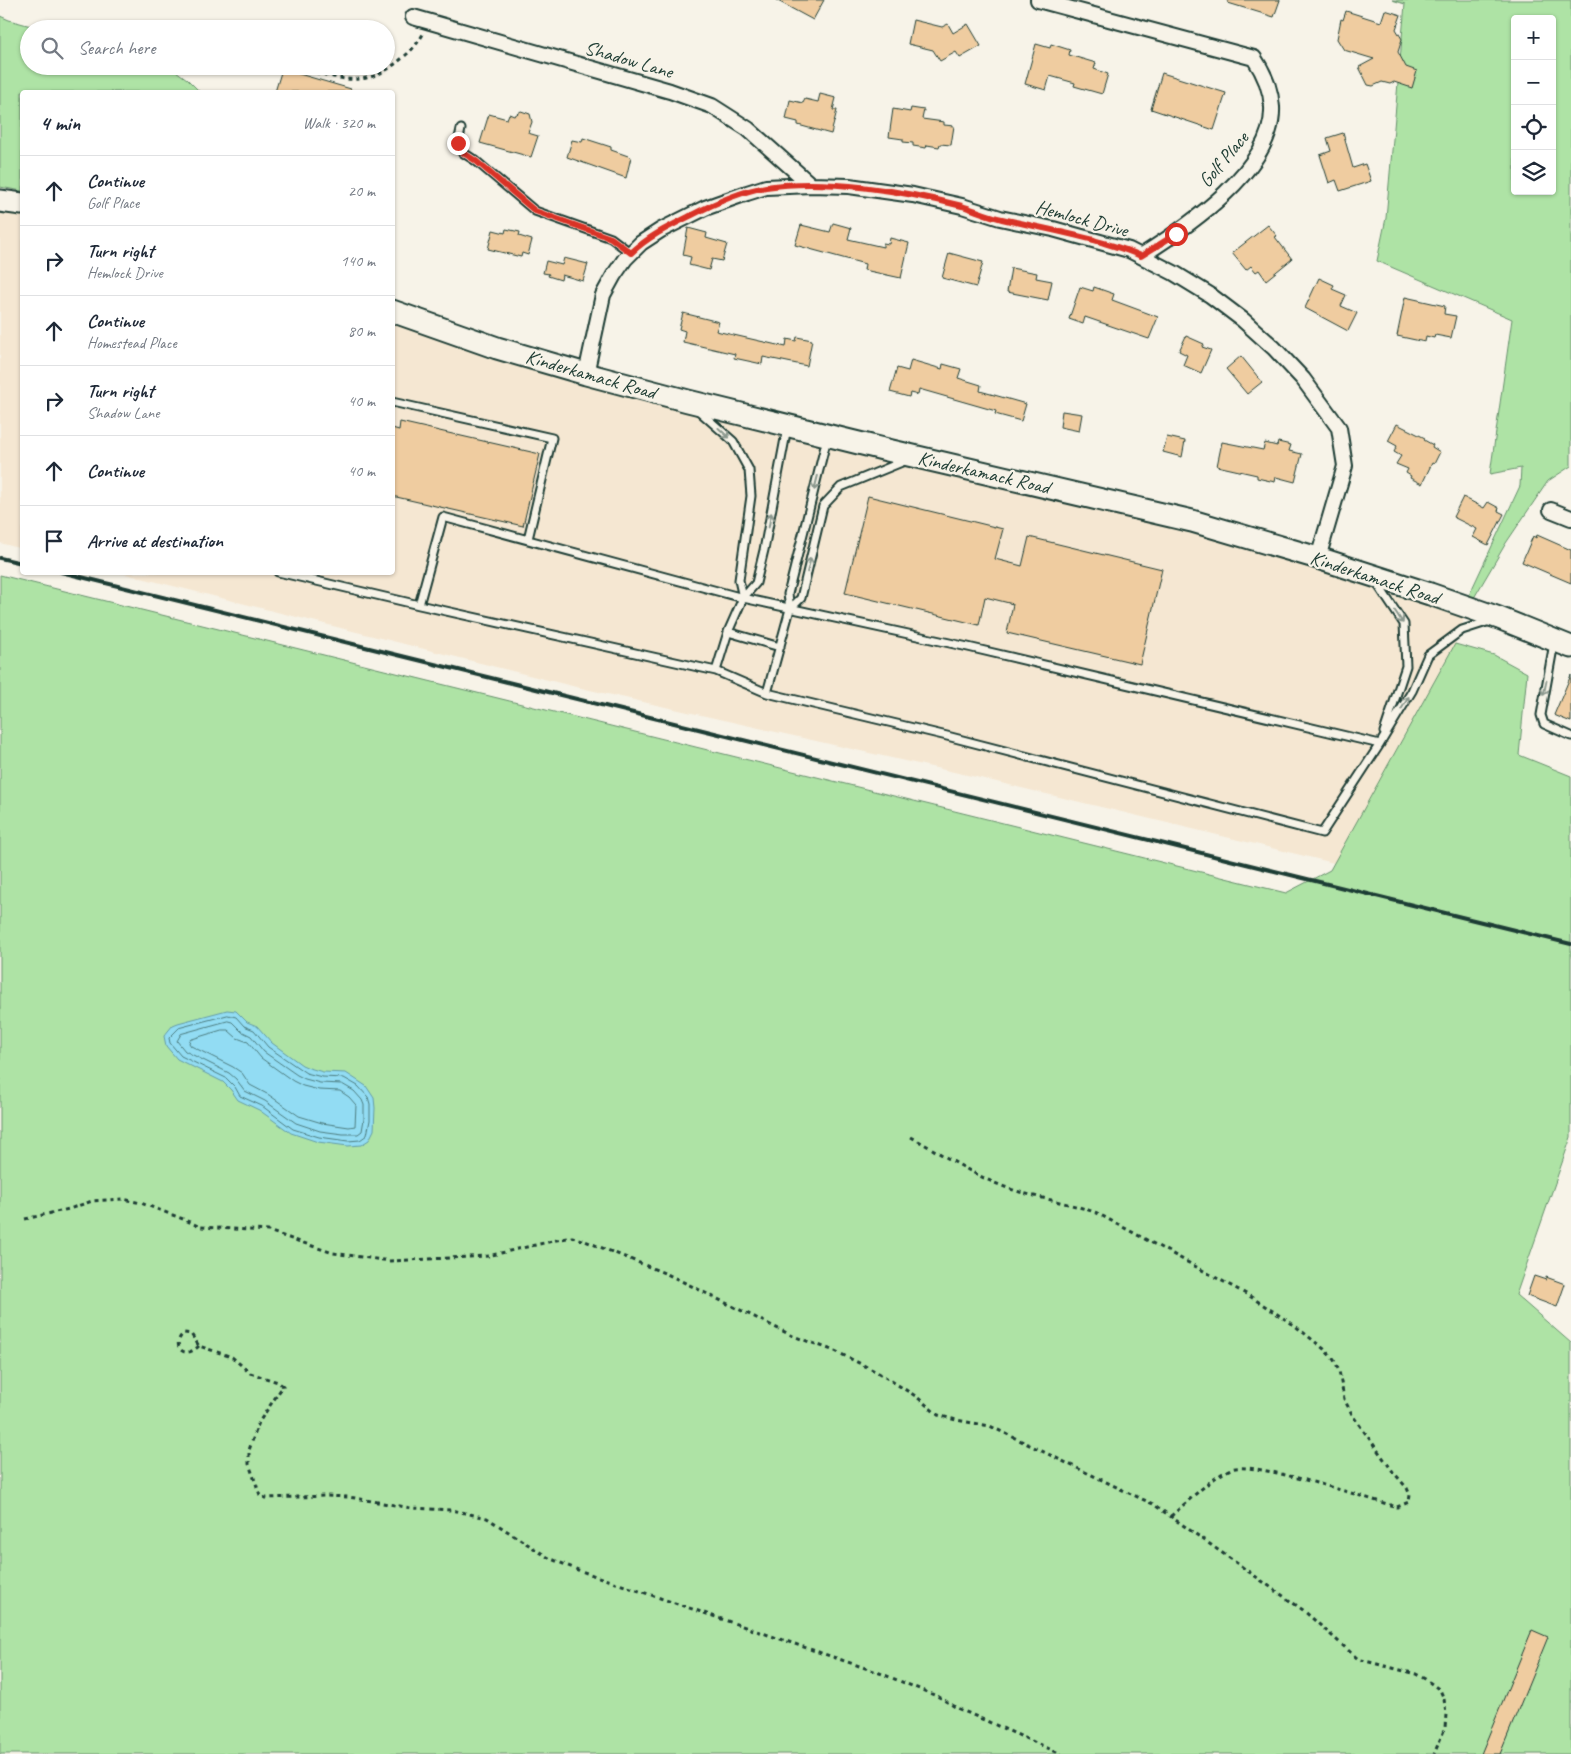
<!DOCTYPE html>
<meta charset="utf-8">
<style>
body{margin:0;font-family:Caveat,sans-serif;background:#f2f2f3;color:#1f2937}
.controls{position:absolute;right:15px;top:15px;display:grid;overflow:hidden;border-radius:5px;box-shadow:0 1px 4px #0004}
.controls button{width:45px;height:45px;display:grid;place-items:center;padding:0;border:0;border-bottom:1px solid #e0e1e3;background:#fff;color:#1f2937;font:25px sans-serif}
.stop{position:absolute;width:15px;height:15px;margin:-11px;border:4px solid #d93025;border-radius:50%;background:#fff}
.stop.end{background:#d93025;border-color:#fff;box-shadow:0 1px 5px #0008}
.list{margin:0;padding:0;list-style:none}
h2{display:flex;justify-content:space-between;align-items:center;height:65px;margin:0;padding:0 20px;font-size:21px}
h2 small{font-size:16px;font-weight:400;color:#747a83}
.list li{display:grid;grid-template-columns:32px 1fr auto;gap:15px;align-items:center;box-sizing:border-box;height:70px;padding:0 20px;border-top:1px solid #e0e1e3}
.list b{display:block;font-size:19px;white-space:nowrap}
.list p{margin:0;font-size:16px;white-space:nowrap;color:#747a83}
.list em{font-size:16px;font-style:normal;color:#747a83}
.icon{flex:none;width:28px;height:28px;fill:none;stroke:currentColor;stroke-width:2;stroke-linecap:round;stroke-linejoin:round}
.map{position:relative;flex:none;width:1571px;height:1754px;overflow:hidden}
.search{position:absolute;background:#fff;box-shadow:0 1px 4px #0004;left:20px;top:20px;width:375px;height:55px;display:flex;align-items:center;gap:12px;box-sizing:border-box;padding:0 18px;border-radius:28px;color:#747a83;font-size:19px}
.panel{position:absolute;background:#fff;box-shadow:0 1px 4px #0004;left:20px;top:90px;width:375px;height:485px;border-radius:5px}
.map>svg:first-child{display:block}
.built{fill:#f5e7d2}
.green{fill:#aee3a5;stroke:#66906c;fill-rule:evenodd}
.water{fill:#92dcf3;stroke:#649ca7}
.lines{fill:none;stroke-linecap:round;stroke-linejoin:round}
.shore{stroke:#4d7d80;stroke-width:1}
.building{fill:#efcca0;stroke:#1f3d34}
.service-casing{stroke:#1f3d34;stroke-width:11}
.minor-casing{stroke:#1f3d34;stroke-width:18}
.primary-casing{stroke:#1f3d34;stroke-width:25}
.path{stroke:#1f3d34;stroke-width:3;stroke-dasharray:4 4;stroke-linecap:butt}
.service{stroke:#f7f3e8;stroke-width:7}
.minor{stroke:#f7f3e8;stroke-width:14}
.primary{stroke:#f7f3e8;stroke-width:21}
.rail{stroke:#1f3d34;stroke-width:4}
.oneway{stroke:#8b988e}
.route{stroke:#d93025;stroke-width:6}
.labels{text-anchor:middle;stroke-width:4.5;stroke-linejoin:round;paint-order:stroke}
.street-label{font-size:20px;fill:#1f3d34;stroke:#f7f3e8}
</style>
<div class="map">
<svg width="1571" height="1754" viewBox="0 0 1571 1754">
<rect width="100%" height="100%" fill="#f7f3e8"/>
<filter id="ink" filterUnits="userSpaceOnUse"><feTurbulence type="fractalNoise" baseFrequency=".02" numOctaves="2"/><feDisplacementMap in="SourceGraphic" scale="10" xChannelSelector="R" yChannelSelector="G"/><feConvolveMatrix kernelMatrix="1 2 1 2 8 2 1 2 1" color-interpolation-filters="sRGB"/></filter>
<g filter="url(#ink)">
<path class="built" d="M 0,201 L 22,204 L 22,549 L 0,543 Z
M 393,311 L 497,348 L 1192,521 L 1468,608 L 1455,644 L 1334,863 L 976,777 L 572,686 L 121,573 L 392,572 Z"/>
<path class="green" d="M 1392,0 L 1571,0 L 1571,466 L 1548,481 L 1506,543 L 1468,608 L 1464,606 L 1520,486 L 1521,468 L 1490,474 L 1512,319 L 1377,261 L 1386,218 L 1405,4 ZM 1515,19 L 1552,19 L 1552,191 L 1515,191 Z
M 0,16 L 9,20 L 42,29 L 29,29 L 29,66 L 169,66 L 187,79 L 200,92 L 22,92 L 22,191 L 0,187 Z
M 0,575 L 1286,893 L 1330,870 L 1455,644 L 1494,655 L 1527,673 L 1519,755 L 1571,776 L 1571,1137 L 1516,1295 L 1571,1343 L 1571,1754 L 0,1754 Z"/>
<path class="water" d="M 227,1010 L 236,1011 L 247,1022 L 257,1026 L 272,1043 L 302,1065 L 309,1068 L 323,1072 L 346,1073 L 366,1086 L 374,1098 L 375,1108 L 374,1130 L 369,1140 L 361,1145 L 348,1146 L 318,1142 L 291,1133 L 259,1110 L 238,1100 L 231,1090 L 223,1082 L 177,1059 L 166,1046 L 164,1036 L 173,1025 L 178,1023 Z"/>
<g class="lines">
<path class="shore" d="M 228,1015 L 236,1017 L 244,1026 L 254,1030 L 268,1047 L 306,1073 L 322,1077 L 344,1078 L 358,1086 L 368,1097 L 370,1104 L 370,1120 L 367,1135 L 360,1140 L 348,1141 L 319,1137 L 293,1129 L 262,1106 L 240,1096 L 235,1087 L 226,1078 L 181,1056 L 170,1043 L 169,1038 L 179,1028 Z
M 228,1021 L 232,1022 L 241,1031 L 251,1036 L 264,1052 L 297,1075 L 305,1079 L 320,1083 L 342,1084 L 354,1091 L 362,1100 L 364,1105 L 364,1119 L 362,1131 L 358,1134 L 343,1134 L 320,1131 L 296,1123 L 265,1101 L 245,1091 L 236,1079 L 229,1073 L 185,1051 L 177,1041 L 181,1034 Z
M 222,1030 L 228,1030 L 237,1038 L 248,1042 L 261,1058 L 293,1081 L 303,1086 L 319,1090 L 340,1091 L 349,1097 L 356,1105 L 355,1126 L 349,1127 L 322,1123 L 299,1116 L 269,1095 L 250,1085 L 242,1073 L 233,1067 L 191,1046 L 189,1043 L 190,1040 Z"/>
</g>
<path class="building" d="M 776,0 L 824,0 L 813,20 Z
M 1228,0 L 1280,0 L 1274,17 L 1228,3 Z
M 1385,10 L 1401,15 L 1396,29 L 1402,39 L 1398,52 L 1406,67 L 1417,71 L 1412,88 L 1394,82 L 1390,84 L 1382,82 L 1373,86 L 1368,85 L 1359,67 L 1374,59 L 1344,50 L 1337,39 L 1341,19 L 1343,20 L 1346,11 L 1381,22 Z
M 913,20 L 942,27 L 948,24 L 953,33 L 968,24 L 981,46 L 960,58 L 956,52 L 940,61 L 933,50 L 908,44 Z
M 1036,44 L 1050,48 L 1051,44 L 1070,50 L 1069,55 L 1096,63 L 1094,69 L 1108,74 L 1102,94 L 1074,86 L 1075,83 L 1050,76 L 1046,90 L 1025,84 Z
M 282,69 L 351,89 L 351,92 L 275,92 Z
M 1162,73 L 1226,93 L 1214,130 L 1151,109 Z
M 820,94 L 836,98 L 833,110 L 837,110 L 831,134 L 798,125 L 798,122 L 786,119 L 790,100 L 803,103 L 805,99 L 818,102 Z
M 911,108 L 924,110 L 922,119 L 944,122 L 944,125 L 954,126 L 951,145 L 940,144 L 939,147 L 927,145 L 926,148 L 913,146 L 913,143 L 903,142 L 903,139 L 889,137 L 893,109 L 910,112 Z
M 521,111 L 530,114 L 532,122 L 528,133 L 538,136 L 531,157 L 480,143 L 489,114 L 507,119 L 509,114 L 514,116 Z
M 1343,133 L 1353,168 L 1365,164 L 1371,181 L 1340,191 L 1336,180 L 1329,183 L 1320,155 L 1331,151 L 1327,138 Z
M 583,138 L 611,147 L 611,150 L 631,157 L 626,178 L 567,157 L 572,140 L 582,142 Z
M 833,223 L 851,228 L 848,239 L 883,247 L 883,243 L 889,244 L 890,238 L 909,243 L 901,278 L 864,270 L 865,264 L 795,245 L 801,225 L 830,232 Z
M 1268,225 L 1277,236 L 1275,237 L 1292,259 L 1266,280 L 1259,270 L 1256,272 L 1251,266 L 1246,270 L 1232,253 Z
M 688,228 L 707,233 L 706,238 L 727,244 L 722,261 L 712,259 L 709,270 L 689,265 L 691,257 L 683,255 Z
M 506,229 L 520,232 L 519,236 L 532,240 L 528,255 L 522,253 L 521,257 L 488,249 L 493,230 L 505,233 Z
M 949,253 L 983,262 L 976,287 L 942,278 Z
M 564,258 L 588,264 L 583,281 L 562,275 L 561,280 L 548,276 L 549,274 L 543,273 L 546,261 L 562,265 Z
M 1011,268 L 1037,273 L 1036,278 L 1052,281 L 1048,300 L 1007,292 Z
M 1319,278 L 1334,285 L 1332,289 L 1346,295 L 1341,306 L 1357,313 L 1348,331 L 1305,308 Z
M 1080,287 L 1093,291 L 1094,287 L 1114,294 L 1112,300 L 1158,317 L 1149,339 L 1085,317 L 1083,324 L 1069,319 Z
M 1405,297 L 1445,306 L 1444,314 L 1456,316 L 1451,338 L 1435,335 L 1434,338 L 1426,336 L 1425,342 L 1397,336 Z
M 683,313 L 719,322 L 716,331 L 786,347 L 787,339 L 796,341 L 797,337 L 812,340 L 807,366 L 763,357 L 762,364 L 734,358 L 735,354 L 683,342 L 685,331 L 679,329 Z
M 1186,336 L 1204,344 L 1202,347 L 1211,350 L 1201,373 L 1183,365 L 1187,355 L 1179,351 Z
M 1241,356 L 1262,382 L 1247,394 L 1226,369 Z
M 911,360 L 942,369 L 943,364 L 961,369 L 958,378 L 981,385 L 980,391 L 1026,404 L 1021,421 L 995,414 L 996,411 L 919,389 L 918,395 L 910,393 L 909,397 L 890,392 L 897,368 L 908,371 Z
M 1062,411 L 1082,414 L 1079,431 L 1060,427 Z
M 400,422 L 540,454 L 523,526 L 392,496 L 392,428 L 399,430 Z
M 1397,424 L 1425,438 L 1424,440 L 1433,445 L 1432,447 L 1440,452 L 1434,464 L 1432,463 L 1422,484 L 1410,478 L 1411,476 L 1406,473 L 1408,469 L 1396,464 L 1401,456 L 1394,452 L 1397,446 L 1388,441 Z
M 1167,437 L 1185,441 L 1182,457 L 1163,452 Z
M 1222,442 L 1263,450 L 1265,443 L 1277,446 L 1278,442 L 1291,445 L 1289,451 L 1302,454 L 1295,482 L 1276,477 L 1275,482 L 1257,478 L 1257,475 L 1217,466 Z
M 868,496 L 1003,529 L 995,559 L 1022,566 L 1029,537 L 1162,569 L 1140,664 L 1007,633 L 1013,604 L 985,597 L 979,625 L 845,593 Z
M 1463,497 L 1484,508 L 1488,502 L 1499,508 L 1498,511 L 1504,514 L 1488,545 L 1473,537 L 1477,529 L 1453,517 Z
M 1537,535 L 1571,550 L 1571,583 L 1522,562 L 1533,536 L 1536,538 Z
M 1571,675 L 1571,722 L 1554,715 Z
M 1534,1276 L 1546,1280 L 1546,1277 L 1565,1284 L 1557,1307 L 1527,1296 Z
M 1532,1630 L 1548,1637 L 1500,1754 L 1481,1754 Z"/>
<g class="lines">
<g class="service-casing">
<path id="service" d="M 461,129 L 458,143 L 462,152 L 476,161 L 535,211 L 611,238 L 631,253
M 392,402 L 552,438 L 528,539
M 699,411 L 733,441 L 749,470 L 751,496 L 739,580 L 743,598
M 827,438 L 788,594 L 790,609 L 767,693 L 947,736 L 1322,833 L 1380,744 L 1412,691 L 1428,655 L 1462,630 L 1490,621
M 278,572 L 419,605 L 443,517 L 743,598 L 968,647 L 1380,744
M 1376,582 L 1404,624 L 1406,666 L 1384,732
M 419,605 L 716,671 L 728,632 L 743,598 L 756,583 L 764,550 L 787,428
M 790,609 L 801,598 L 823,506 L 841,487 L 907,460
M 728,632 L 780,647
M 1554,643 L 1541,715 L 1544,724 L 1571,736
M 716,671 L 767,693"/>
</g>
<g class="minor-casing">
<path id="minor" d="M 1038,0 L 1254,58 C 1264,73 1271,88 1272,107 C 1275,168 1187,227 1141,256
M 413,17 L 670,91 L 712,106 L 748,129 L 811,185
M 586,374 L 603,295 L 614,275 L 625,259 L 641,243 L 661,230 L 705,208 L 747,193 L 766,187 L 811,185 L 849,186 L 913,195 L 962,206 L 1000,218 L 1053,229 L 1129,250 L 1174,273 L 1210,295 L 1243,320 L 1274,348 L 1303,379 L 1339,428 L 1345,466 L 1318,558
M 1551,510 L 1571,518"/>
</g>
<g class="primary-casing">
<path id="primary" d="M 0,201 L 22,204
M 392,311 L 497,348 L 586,374 L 688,401 L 883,449 L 1192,521 L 1318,558 L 1430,594 L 1499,618 L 1571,647"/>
</g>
<path class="path" d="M 293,66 C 336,77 362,92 400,60 C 409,53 417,45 423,34
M 911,1137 C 941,1153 969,1173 1000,1185 C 1031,1198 1066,1201 1097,1213 L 1248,1295 L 1294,1325 L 1324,1349 L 1334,1360 L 1339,1371 L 1344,1399 L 1353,1416 L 1394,1473 L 1407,1488 L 1410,1495 L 1409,1502 L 1397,1507 C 1369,1499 1252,1460 1231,1469 C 1209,1479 1190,1500 1171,1516
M 25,1219 L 69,1209 L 92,1201 L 123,1199 L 141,1203 L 183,1219 L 200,1227 L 268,1231 L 333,1253 L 390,1261 L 488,1256 L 561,1239 L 572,1237 L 585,1241 L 667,1274 L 793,1336 L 835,1351 L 877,1372 L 917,1397 L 938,1415 L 956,1420 L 990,1426 L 1131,1494 L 1153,1504 L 1303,1610 L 1358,1659 L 1416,1674 L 1425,1679 L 1440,1690 L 1444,1699 L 1446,1714 L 1445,1728 L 1434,1754
M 199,1346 C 182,1362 171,1343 184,1333 L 191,1334 L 199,1346 L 232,1357 L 250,1373 L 278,1382 L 283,1386 L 259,1422 L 249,1450 L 249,1464 L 260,1495 L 265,1498 L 327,1496 L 349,1497 L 411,1508 L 452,1510 L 487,1518 L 549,1558 L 578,1570 L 877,1672 L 939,1697 L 957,1708 L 1061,1754"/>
<use href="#service" class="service"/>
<use href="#minor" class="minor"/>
<use href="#primary" class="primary"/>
<path class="rail" d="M 0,558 L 22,563
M 61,572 L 1571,944"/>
</g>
<defs><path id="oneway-shaft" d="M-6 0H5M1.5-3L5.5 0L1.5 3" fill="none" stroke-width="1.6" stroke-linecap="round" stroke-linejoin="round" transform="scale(1.25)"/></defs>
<g class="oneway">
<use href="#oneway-shaft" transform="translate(724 433) rotate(42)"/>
<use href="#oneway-shaft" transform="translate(816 483) rotate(104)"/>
<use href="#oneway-shaft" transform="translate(770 520) rotate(-80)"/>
<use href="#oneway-shaft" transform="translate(809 565) rotate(-76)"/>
<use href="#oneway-shaft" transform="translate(1399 617) rotate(57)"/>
<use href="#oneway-shaft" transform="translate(1545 688) rotate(101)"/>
<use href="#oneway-shaft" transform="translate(1405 703) rotate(-59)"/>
</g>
</g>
<g class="lines" filter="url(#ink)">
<path class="route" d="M 458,143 L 462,152 L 476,161 L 535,211 L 611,238 L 631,253 C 649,236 670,226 692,215 C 713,204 743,191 766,187 C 826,178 904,191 962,206 C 975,210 988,216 1002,219 C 1033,226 1064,232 1094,240 C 1110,245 1126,249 1141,256 L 1176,234"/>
</g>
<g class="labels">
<g class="street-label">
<text transform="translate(629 59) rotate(16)" y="7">Shadow Lane</text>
<text transform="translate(1223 159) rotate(-50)" y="7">Golf Place</text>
<text transform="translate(1082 218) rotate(15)" y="7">Hemlock Drive</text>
<text transform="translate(591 374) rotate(16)" y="7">Kinderkamack Road</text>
<text transform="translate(984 472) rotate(13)" y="7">Kinderkamack Road</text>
<text transform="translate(1375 577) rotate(18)" y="7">Kinderkamack Road</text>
</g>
</g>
</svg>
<div class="controls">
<button>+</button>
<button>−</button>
<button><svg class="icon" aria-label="locate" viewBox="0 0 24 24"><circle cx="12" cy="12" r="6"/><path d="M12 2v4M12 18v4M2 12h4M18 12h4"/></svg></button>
<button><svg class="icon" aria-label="layers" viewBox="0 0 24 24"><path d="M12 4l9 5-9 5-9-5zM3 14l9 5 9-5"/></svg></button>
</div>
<div class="stop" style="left:1176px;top:234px"></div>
<div class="stop end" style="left:458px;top:143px"></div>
<div class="search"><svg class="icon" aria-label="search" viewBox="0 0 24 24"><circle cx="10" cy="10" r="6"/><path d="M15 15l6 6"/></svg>Search here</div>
<section class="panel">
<h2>4 min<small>Walk · 320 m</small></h2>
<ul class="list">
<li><svg class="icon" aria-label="ahead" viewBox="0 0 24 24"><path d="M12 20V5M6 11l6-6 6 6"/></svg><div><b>Continue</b><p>Golf Place</p></div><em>20 m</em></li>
<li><svg class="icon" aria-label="right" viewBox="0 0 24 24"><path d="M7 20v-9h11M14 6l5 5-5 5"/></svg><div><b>Turn right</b><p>Hemlock Drive</p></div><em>140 m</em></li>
<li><svg class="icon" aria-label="ahead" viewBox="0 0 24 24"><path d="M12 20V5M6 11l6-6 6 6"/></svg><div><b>Continue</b><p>Homestead Place</p></div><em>80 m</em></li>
<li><svg class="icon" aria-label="right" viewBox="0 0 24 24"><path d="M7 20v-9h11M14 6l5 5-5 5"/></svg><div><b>Turn right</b><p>Shadow Lane</p></div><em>40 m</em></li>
<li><svg class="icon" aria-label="ahead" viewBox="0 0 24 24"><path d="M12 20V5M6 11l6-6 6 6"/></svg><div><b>Continue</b></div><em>40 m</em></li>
<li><svg class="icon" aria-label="arrive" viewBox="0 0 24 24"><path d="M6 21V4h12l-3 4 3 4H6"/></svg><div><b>Arrive at destination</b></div></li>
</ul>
</section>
</div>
